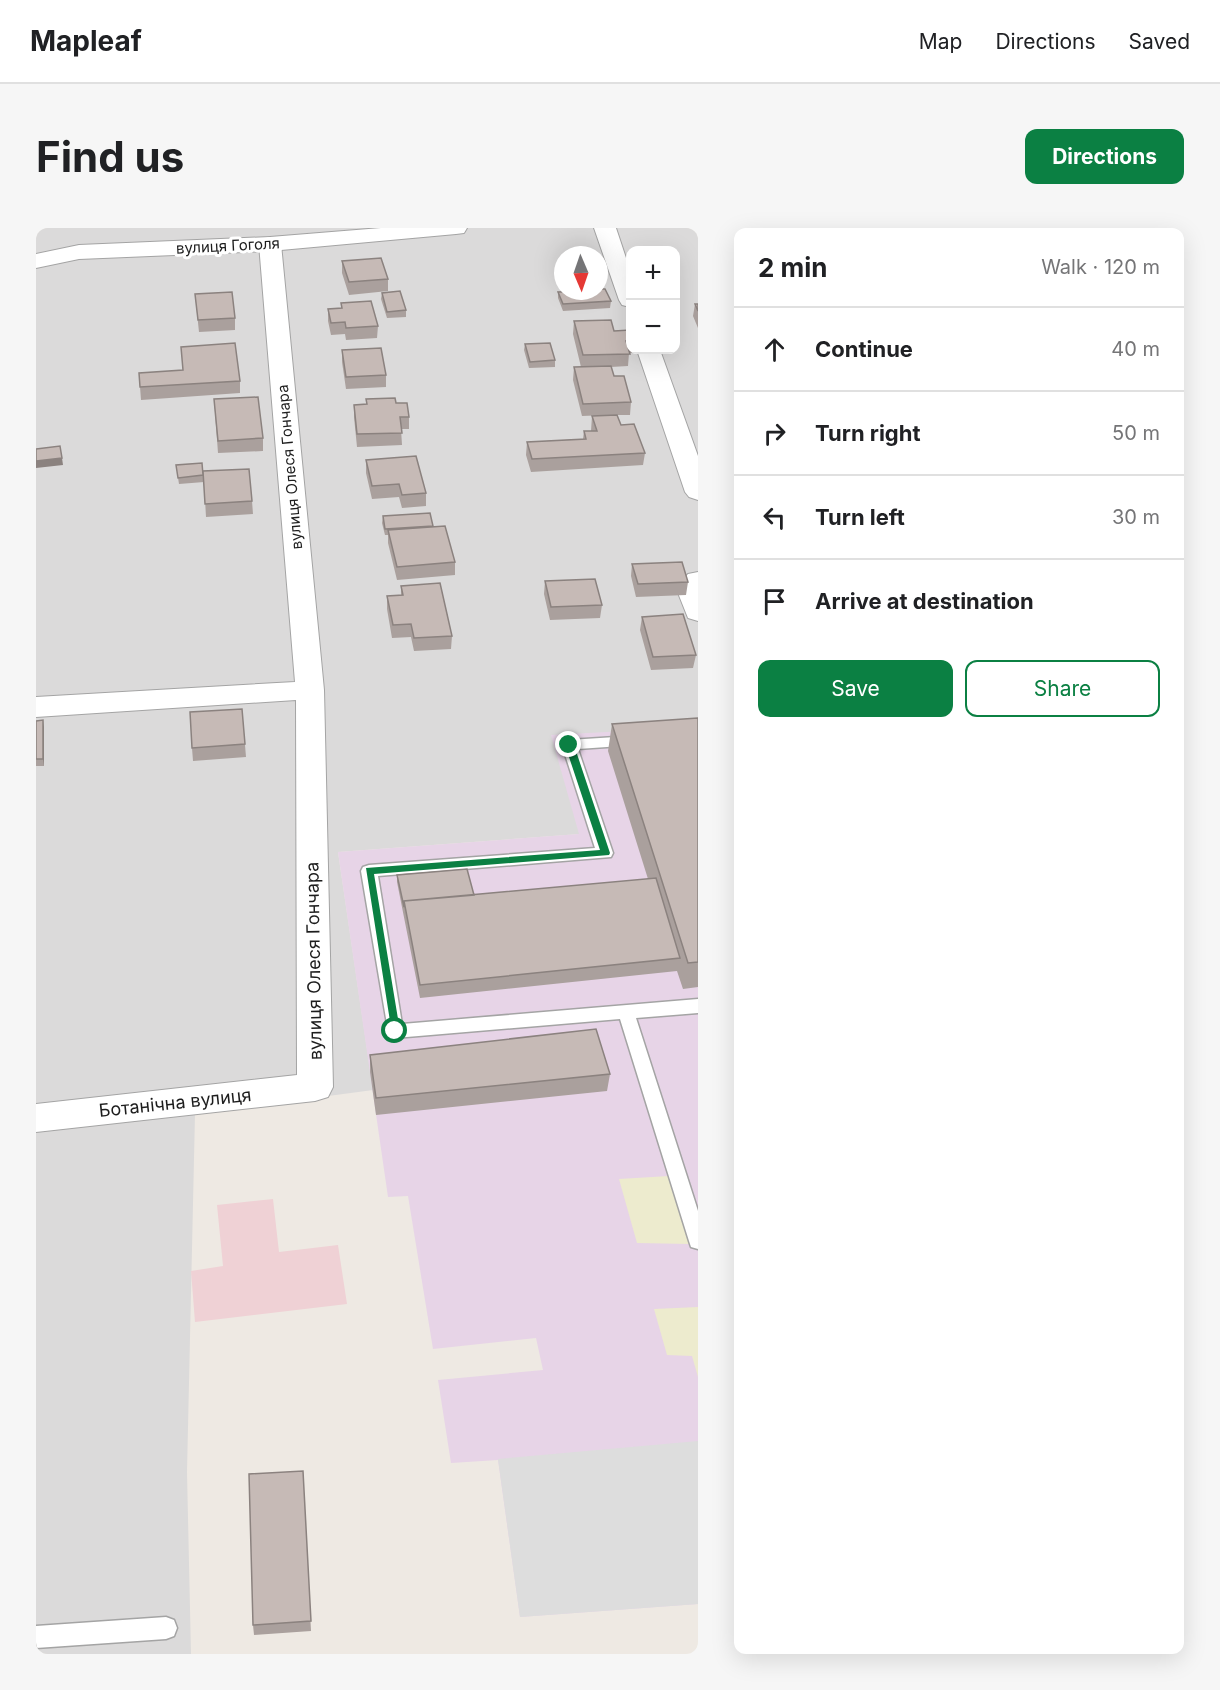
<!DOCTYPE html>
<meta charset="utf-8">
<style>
body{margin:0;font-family:Inter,sans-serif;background:#f6f6f6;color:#202124}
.controls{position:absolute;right:18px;top:18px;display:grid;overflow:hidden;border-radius:12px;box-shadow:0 6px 24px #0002}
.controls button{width:54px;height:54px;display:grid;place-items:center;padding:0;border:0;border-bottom:2px solid #e0e0e0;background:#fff;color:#202124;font:30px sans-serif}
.compass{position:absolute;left:518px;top:18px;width:54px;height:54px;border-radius:50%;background:#fff;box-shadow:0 6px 24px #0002;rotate:178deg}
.stop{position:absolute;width:18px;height:18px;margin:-14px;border:4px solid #0b8043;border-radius:50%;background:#fff}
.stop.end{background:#0b8043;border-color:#fff;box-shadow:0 2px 6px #0008}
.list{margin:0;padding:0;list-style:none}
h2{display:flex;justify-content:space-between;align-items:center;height:78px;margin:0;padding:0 24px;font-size:26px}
h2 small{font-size:20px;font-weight:400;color:#757577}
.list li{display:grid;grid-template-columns:39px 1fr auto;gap:18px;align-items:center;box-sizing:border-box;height:84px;padding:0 24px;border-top:2px solid #e0e0e0}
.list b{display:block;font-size:22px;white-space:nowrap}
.list em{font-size:20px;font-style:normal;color:#757577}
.actions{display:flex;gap:12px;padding:18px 24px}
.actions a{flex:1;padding:14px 0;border:2px solid #0b8043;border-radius:12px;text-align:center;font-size:21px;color:#0b8043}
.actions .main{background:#0b8043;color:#fff}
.icon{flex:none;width:33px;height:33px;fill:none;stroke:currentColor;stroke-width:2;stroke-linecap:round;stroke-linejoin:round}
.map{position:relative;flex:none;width:662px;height:1426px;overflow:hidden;border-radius:12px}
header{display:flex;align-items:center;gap:36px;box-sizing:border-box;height:84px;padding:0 30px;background:#fff;border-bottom:2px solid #e0e0e0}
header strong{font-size:28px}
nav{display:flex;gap:33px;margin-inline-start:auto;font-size:21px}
.intro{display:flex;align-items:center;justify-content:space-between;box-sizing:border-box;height:144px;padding:0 36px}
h1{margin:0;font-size:42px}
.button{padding:15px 27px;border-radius:12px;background:#0b8043;color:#fff;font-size:21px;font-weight:700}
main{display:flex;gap:36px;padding:0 36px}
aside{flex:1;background:#fff;border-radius:12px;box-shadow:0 6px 24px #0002}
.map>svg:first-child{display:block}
.residential{fill:#dbdada;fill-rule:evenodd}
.commercial{fill:#efd1d5}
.industrial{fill:#e7d4e7}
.farmland{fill:#edebce}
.parking{fill:#ddd}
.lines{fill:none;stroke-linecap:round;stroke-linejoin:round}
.service-casing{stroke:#a4a4a4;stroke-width:3}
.minor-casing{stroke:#a4a4a4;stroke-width:2}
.tertiary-casing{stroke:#a4a4a4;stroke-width:2}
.service{fill:#fff;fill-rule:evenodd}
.minor{fill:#fff;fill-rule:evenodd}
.tertiary{fill:#fff;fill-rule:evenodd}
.wall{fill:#aaa09d}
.shaded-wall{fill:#8b827f}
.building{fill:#c6bab6;stroke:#8b827f;stroke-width:1.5}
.route{fill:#0b8043}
.labels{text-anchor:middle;stroke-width:6;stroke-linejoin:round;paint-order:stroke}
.far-street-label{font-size:15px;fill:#1d1d1d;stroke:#fff}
.street-label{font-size:18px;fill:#1d1d1d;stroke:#fff}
</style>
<header>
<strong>Mapleaf</strong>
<nav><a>Map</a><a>Directions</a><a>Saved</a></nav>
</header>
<div class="intro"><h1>Find us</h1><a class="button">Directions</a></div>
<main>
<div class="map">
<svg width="662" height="1426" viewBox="0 0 662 1426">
<rect width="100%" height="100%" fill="#eee9e3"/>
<path class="residential" d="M 0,0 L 662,0 L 662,499 L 544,606 L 302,624 L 337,862 L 159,886 L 151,1244 L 155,1426 L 0,1426 ZM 594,22 L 640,22 L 640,122 L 594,122 ZM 527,27 L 563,27 L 563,63 L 527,63 Z"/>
<path class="commercial" d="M 237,971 L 243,1024 L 302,1017 L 311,1076 L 159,1094 L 155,1043 L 187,1038 L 181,977 Z"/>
<path class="industrial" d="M 662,499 L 662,1376 L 484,1389 L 462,1232 L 415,1235 L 402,1152 L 507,1142 L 500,1110 L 397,1121 L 372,968 L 352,969 L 302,624 L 543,606 L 515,507 Z"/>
<path class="farmland" d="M 633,948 L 654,1016 L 601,1015 L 583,951 Z
M 662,1079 L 662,1149 L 656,1128 L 631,1127 L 618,1081 Z"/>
<path class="parking" d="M 662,1213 L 662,1376 L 484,1389 L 462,1231 Z"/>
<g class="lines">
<g class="service-casing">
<path id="service" d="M 595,508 L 602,513 L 600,517 L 542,521 L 577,625 L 575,629 L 342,648 L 366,796 L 662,771 L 662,785 L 600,790 L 662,983 L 662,1021 L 655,1019 L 653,1013 L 584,791 L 359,810 L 353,808 L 325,643 L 327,639 L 333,637 L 559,620 L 526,517 L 533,512 Z
M 130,1389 L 138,1392 L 141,1400 L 138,1408 L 130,1411 L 0,1420 L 0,1398 Z"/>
</g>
<g class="minor-casing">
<path id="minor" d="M 558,0 L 580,0 L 594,42 L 594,79 L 586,77 L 583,72 Z
M 234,9 L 242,11 L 245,16 L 288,462 L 297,859 L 292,869 L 279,873 L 0,904 L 0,876 L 261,847 L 260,472 L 0,489 L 0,469 L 259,454 L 223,16 L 226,11 Z
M 601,122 L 624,122 L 662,228 L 662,272 L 653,269 L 649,264 Z
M 662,344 L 662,393 L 652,390 L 640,360 L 652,346 Z"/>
</g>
<g class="tertiary-casing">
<path id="tertiary" d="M 345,0 L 431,0 L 428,5 L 420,6 L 234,23 L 43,31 L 0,40 L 0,26 L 43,17 L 234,9 Z"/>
</g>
<use href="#service" class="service"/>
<use href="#minor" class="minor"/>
<use href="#tertiary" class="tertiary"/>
</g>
<path class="wall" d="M 306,33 L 352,51 L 352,63 L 313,67 L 306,45 Z
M 563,40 L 567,48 L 566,54 L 563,54 Z
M 522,64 L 575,73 L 574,80 L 527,83 L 522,70 Z
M 346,65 L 370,82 L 370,89 L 351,90 L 345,71 Z
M 159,66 L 199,90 L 199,102 L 163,104 Z
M 305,75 L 342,98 L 341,110 L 310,112 L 309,106 L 295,107 L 292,93 L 292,81 L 305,80 Z
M 659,76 L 662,76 L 662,100 L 657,88 Z
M 538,93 L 578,103 L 594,102 L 594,122 L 597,122 L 597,125 L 593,125 L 592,138 L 575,139 L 578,148 L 595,174 L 594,187 L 581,187 L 585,197 L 609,225 L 607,237 L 495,244 L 490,227 L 491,214 L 547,211 L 548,203 L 555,203 L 556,188 L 571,187 L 546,188 L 537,152 L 538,139 L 545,139 L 537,106 Z
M 489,116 L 519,132 L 519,139 L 493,140 L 488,122 Z
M 306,122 L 350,147 L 350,159 L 310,161 L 306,134 Z
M 103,145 L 204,153 L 204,165 L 105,172 Z
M 178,171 L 227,210 L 227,223 L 182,225 Z
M 330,171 L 360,175 L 373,189 L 373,201 L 365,201 L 366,217 L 321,219 L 318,189 L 318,177 L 330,176 Z
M 330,232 L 390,265 L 390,278 L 366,280 L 363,269 L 336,271 L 330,245 Z
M 140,237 L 167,243 L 216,273 L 217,286 L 170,289 L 168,254 L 143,256 Z
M 394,285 L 397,299 L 419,334 L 419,347 L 361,352 L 352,315 L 352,307 L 349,307 L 346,295 L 347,288 Z
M 596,336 L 652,354 L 650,367 L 600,369 L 595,348 Z
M 509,353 L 566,377 L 564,390 L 514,392 L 508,366 Z
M 365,358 L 416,408 L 415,421 L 378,423 L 375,409 L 356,410 L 351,381 L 351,368 L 365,367 Z
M 606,389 L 660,427 L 657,440 L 615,442 L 604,402 Z
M 206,481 L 210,529 L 157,533 L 156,520 Z
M 662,490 L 662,759 L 647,761 L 641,743 L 384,770 L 361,654 L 361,647 L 438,667 L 612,651 L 572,523 L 576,496 Z
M 0,493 L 8,499 L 8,538 L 0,538 Z
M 334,827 L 574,846 L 571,863 L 340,887 L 334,844 Z
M 267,1243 L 275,1403 L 218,1407 L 217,1397 Z"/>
<path class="shaded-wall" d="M 26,230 L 27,237 L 0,240 L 0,233 Z
M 7,492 L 8,499 L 8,538 L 7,531 Z"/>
<path class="building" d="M 345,30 L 352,51 L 313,54 L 306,33 Z
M 563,40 L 567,48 L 563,48 Z
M 563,61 L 569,61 L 575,73 L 527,76 L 522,64 L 563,63 Z
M 364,63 L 370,82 L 351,84 L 346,65 Z
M 196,64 L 199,90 L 162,92 L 159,66 Z
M 335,73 L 342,98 L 310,100 L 309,94 L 295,95 L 292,81 L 306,80 L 305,75 Z
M 659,76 L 662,76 L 662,83 Z
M 575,92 L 578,103 L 594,102 L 594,113 L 590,113 L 594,126 L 547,127 L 538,93 Z
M 199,115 L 204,153 L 104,159 L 103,145 L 147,142 L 145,119 Z
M 514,115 L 519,132 L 494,134 L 489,116 Z
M 345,120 L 350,147 L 310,149 L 306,122 Z
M 575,138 L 578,148 L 588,148 L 595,174 L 547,176 L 538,139 Z
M 222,169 L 227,210 L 182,213 L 178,171 Z
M 359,170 L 360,175 L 371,175 L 373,189 L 364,189 L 366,205 L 321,206 L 318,177 L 331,176 L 330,171 Z
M 581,187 L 585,197 L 598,196 L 609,225 L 496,231 L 491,214 L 550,211 L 548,203 L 561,203 L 556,188 Z
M 24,218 L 26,230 L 0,233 L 0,221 Z
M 380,228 L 390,265 L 366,267 L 363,256 L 336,258 L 330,232 Z
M 166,235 L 167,247 L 142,250 L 140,237 Z
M 213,241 L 216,273 L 169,276 L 167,243 Z
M 394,285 L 397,298 L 349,301 L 347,288 Z
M 409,298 L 419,334 L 361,339 L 352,302 Z
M 646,334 L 652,354 L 602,356 L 596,336 Z
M 559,351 L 566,377 L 515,379 L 509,353 Z
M 404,355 L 416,408 L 378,410 L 375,396 L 357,397 L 351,368 L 367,367 L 365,358 Z
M 647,386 L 660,427 L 617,429 L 606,389 Z
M 206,481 L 209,516 L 156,520 L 154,484 Z
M 662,490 L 662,734 L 652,735 L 576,496 Z
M 7,492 L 7,531 L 0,531 L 0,493 Z
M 431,641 L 438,667 L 368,673 L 368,679 L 361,647 Z
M 620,650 L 644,730 L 384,757 L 368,673 Z
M 560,801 L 574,846 L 340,870 L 334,827 Z
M 267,1243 L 275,1393 L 217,1397 L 213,1246 Z"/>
<path class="route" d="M 533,514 L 538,517 L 574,625 L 573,627 L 338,646 L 364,803 L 359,807 L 356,806 L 330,640 L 564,622 L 529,517 Z"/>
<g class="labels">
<g class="far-street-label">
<text transform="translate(192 18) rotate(-3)" y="5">вулиця Гоголя</text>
<text transform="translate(254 239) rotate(-95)" y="5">вулиця Олеся Гончара</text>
</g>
<g class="street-label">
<text transform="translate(278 733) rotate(-91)" y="6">вулиця Олеся Гончара</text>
<text transform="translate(139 875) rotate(-6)" y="6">Ботанічна вулиця</text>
</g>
</g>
</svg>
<div class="controls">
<button>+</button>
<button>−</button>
</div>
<svg class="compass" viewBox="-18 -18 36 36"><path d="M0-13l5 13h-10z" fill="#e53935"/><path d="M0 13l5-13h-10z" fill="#757577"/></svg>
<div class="stop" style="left:359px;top:803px"></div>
<div class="stop end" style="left:533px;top:517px"></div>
</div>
<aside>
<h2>2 min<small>Walk · 120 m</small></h2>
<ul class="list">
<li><svg class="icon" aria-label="ahead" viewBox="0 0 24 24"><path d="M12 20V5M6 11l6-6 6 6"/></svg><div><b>Continue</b></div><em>40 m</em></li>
<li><svg class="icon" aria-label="right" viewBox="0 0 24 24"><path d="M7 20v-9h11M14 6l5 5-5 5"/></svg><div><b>Turn right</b></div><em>50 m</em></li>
<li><svg class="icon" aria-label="left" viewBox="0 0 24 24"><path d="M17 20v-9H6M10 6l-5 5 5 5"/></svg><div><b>Turn left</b></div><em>30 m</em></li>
<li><svg class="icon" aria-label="arrive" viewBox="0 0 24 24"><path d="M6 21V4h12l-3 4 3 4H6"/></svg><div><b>Arrive at destination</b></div></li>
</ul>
<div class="actions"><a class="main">Save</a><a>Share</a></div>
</aside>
</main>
